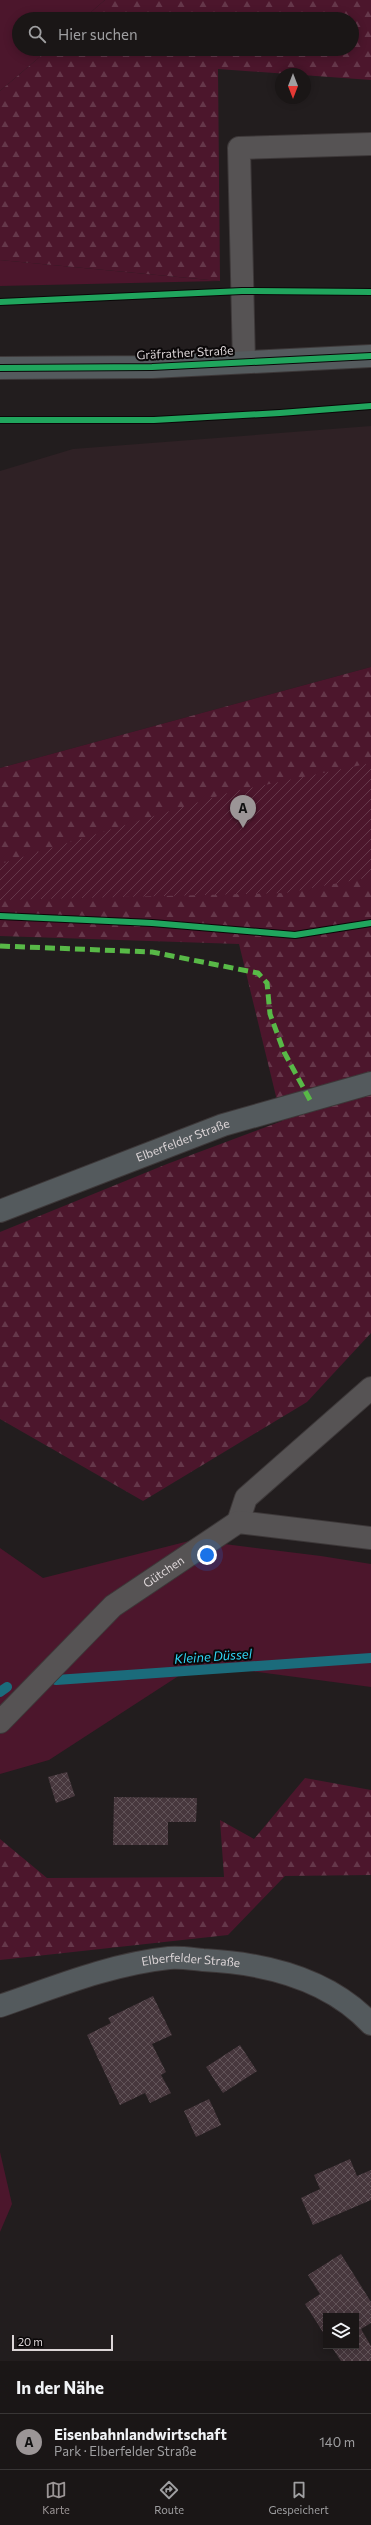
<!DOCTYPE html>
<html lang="de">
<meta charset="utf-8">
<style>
body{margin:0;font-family:Commissioner,sans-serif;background:#272323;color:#f1f3f6}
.controls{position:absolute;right:12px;bottom:12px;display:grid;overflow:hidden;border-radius:0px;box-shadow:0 2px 10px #0003}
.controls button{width:36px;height:36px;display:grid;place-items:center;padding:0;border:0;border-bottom:1px solid #383535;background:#1a1616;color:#f1f3f6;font:20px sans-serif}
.compass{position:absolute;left:275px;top:68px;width:36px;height:36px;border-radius:50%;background:#1a1616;box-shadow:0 2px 10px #0003;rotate:180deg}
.scale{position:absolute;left:12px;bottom:10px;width:101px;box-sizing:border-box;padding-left:4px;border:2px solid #dcd5d7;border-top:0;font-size:11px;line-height:14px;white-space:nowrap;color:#dcd5d7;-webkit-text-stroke:3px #0a0708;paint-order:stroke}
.you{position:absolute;left:207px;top:1555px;width:14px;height:14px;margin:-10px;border:3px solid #fff;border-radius:50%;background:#1a73e8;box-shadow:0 0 0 6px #1a73e833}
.badge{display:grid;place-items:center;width:26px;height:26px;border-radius:50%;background:#9b9596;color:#111;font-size:13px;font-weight:700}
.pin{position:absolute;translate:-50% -33px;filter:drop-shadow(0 1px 2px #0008)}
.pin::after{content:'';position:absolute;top:21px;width:14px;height:12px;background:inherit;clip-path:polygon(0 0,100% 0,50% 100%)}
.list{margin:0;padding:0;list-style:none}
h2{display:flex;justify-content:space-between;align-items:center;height:52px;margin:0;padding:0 16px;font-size:17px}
h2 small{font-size:13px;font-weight:400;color:#9f9fa1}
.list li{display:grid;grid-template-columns:26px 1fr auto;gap:12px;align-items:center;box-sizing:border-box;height:56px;padding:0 16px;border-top:1px solid #383535}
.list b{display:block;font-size:15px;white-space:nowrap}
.list p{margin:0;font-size:13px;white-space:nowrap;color:#9f9fa1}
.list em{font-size:13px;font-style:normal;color:#9f9fa1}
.icon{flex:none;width:22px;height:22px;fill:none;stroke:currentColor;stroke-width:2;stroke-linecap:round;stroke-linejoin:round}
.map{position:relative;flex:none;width:371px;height:2361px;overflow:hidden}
.search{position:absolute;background:#1a1616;box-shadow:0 2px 10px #0003;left:12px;right:12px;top:12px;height:44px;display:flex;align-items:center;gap:10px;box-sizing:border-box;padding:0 14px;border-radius:22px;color:#9f9fa1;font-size:15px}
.sheet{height:108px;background:#1a1616}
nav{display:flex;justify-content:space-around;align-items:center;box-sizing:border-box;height:56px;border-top:1px solid #383535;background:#1a1616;font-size:11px;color:#9f9fa1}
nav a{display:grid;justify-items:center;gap:2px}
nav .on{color:#9b9596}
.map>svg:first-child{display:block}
.built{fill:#2f2125}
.grass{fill:#4c162c}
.forest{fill:url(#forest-firs)}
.garden{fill:url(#garden-furrows)}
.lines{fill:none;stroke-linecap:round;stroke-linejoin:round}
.stream{stroke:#1b6b7b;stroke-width:10}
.building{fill:url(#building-cross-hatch)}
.minor-casing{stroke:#3d3839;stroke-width:24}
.major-casing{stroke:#3d3839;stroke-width:24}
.minor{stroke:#565354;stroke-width:22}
.major{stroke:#545a5d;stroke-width:22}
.quiet{stroke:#58b947;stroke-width:5;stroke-dasharray:10 5;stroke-linecap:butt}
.cycleway-casing{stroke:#0a0708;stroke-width:8}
.cycleway{stroke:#20a55d;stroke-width:6}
.labels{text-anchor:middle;stroke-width:4;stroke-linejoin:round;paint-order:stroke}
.street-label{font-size:12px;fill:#dcd5d7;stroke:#0a0708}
.water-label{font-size:13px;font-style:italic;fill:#30d6f6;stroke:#0a0708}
</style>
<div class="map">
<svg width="371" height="2361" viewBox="0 0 371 2361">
<defs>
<pattern id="forest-firs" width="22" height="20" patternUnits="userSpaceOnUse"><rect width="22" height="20" fill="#4c162c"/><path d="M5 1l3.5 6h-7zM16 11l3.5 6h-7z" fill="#65374a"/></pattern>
<pattern id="garden-furrows" width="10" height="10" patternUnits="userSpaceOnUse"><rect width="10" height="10" fill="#4c162c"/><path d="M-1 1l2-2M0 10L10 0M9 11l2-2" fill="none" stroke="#65374a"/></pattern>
<pattern id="building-cross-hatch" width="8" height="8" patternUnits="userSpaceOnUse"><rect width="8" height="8" fill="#47373d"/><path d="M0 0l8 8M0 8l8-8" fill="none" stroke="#615358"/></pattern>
</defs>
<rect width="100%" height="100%" fill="#221d1e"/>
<path class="built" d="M 371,426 L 371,667 L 0,768 L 0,471 L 73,449 Z"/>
<path class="grass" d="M 0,0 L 105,0 L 83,19 L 19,19 L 19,49 L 49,49 L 0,91 Z
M 0,260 L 220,281 L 0,286 Z
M 193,1540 L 321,1556 L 371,1564 L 371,1687 L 197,1664 L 49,1760 L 0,1774 L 0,1548 L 43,1578 Z
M 0,2152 L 12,2204 L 0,2232 Z"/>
<path class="forest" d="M 105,0 L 371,0 L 371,80 L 218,69 L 220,281 L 0,260 L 0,91 L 49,49 L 352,49 L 352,19 L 83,19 Z
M 371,667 L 371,1333 L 307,1402 L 143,1501 L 0,1419 L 0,1232 L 167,1164 L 282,1121 L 239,944 L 0,936 L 0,768 Z
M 305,1778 L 371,1790 L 371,1875 L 285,1876 L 228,1935 L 0,1960 L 0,1839 L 47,1878 L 224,1877 L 220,1820 L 254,1839 Z"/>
<path class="garden" d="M 371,763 L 371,877 L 285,893 L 0,900 L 0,864 L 231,792 Z"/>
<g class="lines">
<path class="stream" d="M 56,1680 L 371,1658
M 0,1692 L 7,1687"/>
</g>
<path class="building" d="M 67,1772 L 75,1796 L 56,1803 L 48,1777 Z
M 114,1797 L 197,1798 L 196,1822 L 168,1822 L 168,1845 L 113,1845 Z
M 153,1996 L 172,2035 L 152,2044 L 166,2072 L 161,2075 L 171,2093 L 150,2103 L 145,2093 L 120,2105 L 87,2035 L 111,2023 L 108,2018 Z
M 240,2045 L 257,2071 L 223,2093 L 206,2067 Z
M 209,2099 L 221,2125 L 196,2137 L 184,2111 Z
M 350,2159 L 357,2176 L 371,2170 L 371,2200 L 313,2225 L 301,2198 L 320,2189 L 314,2175 Z
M 341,2254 L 371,2302 L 371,2323 L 361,2329 L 371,2346 L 371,2361 L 341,2361 L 331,2346 L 356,2346 L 356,2316 L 326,2316 L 326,2337 L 305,2304 L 320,2294 L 308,2275 Z"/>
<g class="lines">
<g class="minor-casing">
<g id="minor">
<path d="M 244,362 L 239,148 L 371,144"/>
<path d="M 238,1522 L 246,1498 L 371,1388"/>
<path id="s1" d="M 0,1722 L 113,1606 L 238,1522 L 371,1538"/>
</g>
</g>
<g class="major-casing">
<g id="major">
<path d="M 0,368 L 152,367 L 371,356"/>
<path id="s2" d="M 0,1211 L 223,1125 L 371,1083"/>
<path id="s3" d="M 0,2006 C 55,1987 111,1964 169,1958 C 180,1957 192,1959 203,1960 C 264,1963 328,1978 371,2024"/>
</g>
</g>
<use href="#minor" class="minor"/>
<use href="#major" class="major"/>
<path class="quiet" d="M 0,946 L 152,952 L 258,973 L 267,983 L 270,1014 L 284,1052 L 310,1100"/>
<g class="cycleway-casing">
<path id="cycleway" d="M 0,302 L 242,291 L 371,292
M 0,368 L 152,367 L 371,356
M 0,420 L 154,420 L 280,413 L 371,406
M 0,916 L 152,923 L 295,935 L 371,923"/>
</g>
<use href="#cycleway" class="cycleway"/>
</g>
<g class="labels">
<g class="street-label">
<text transform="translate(185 353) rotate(-3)" y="4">Gräfrather Straße</text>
<text dy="4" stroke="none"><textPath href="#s2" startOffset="196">Elberfelder Straße</textPath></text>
<text dy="4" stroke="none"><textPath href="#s1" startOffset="223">Gütchen</textPath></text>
<text dy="4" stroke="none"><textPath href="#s3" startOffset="198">Elberfelder Straße</textPath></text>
</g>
<g class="water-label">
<text transform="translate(213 1656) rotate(-4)" y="5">Kleine Düssel</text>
</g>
</g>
</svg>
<div class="controls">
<button><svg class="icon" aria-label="layers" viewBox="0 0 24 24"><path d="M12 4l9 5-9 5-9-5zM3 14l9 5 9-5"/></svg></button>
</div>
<svg class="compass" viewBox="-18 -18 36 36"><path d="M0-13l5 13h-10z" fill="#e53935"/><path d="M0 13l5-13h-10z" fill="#9f9fa1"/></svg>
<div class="scale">20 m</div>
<div class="you"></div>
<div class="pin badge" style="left:243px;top:828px">A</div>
<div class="search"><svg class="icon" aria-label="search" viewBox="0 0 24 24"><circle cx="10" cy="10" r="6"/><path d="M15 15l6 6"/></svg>Hier suchen</div>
</div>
<section class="sheet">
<h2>In der Nähe<small></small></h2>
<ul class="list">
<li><span class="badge">A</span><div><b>Eisenbahnlandwirtschaft</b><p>Park · Elberfelder Straße</p></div><em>140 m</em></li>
</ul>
</section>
<nav>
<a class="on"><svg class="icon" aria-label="map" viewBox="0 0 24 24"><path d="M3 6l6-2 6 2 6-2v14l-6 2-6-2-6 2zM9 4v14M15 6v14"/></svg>Karte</a>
<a><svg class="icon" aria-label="directions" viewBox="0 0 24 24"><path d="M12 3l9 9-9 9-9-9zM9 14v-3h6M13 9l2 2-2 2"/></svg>Route</a>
<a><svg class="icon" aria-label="saved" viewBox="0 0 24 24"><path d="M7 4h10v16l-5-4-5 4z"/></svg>Gespeichert</a>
</nav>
